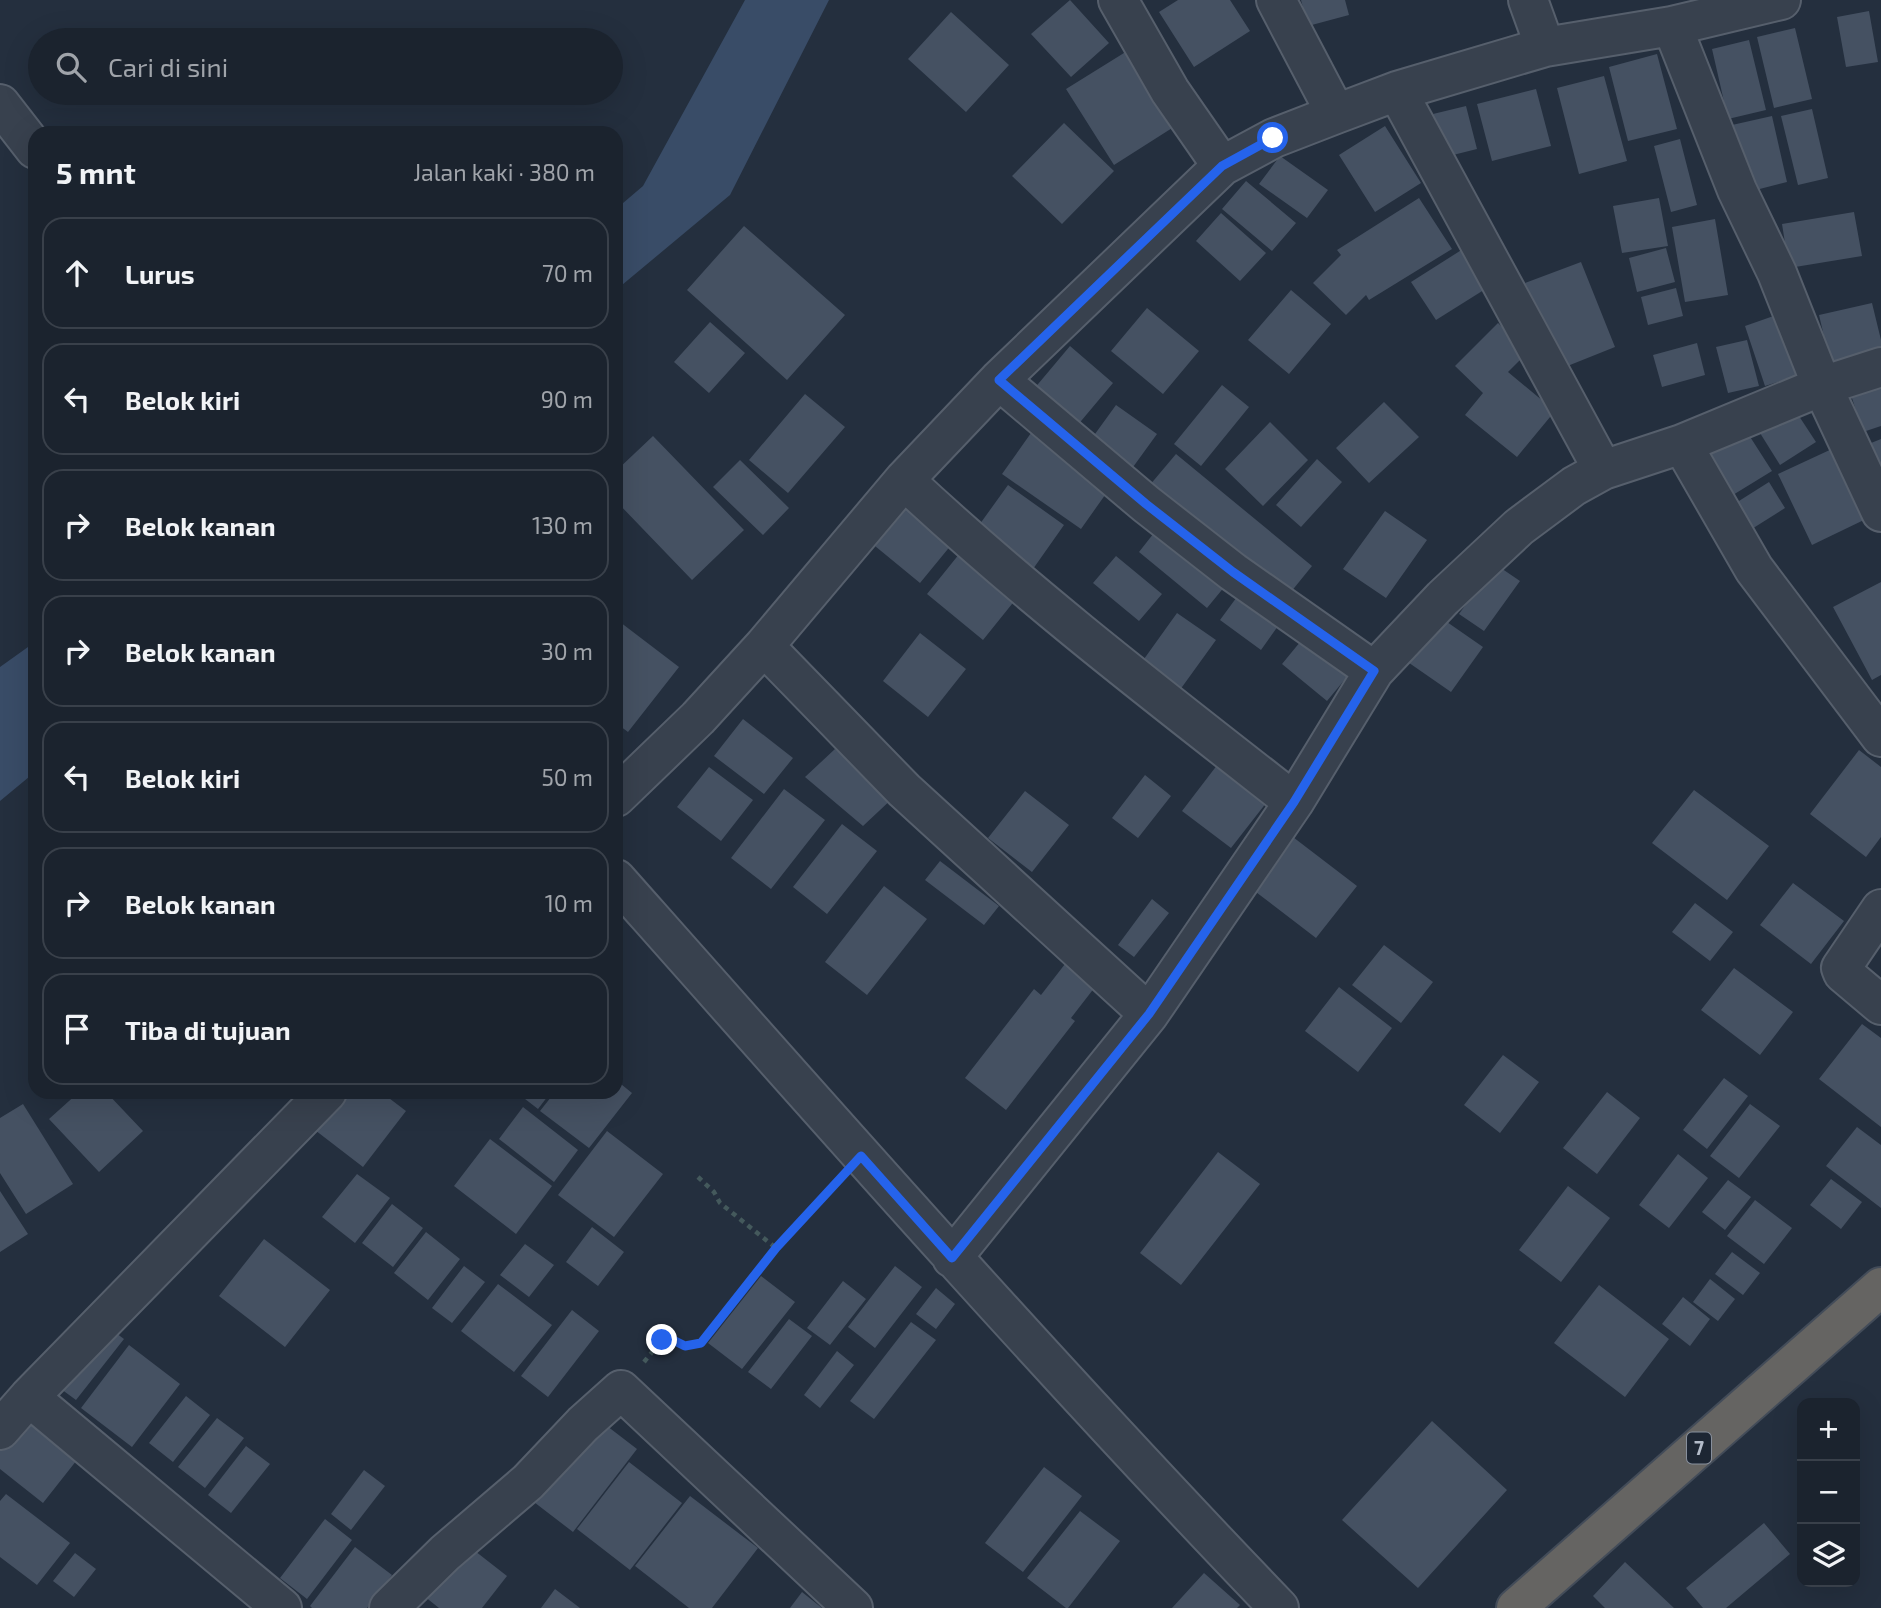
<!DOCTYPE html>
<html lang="id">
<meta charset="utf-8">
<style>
body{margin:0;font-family:"Exo 2",sans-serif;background:#242b36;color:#f1f3f6}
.controls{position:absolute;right:21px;bottom:21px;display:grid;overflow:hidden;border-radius:14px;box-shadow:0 7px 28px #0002}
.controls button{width:63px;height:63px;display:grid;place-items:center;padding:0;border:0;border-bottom:2px solid #39404a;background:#1b232e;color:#f1f3f6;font:35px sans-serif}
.stop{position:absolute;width:21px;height:21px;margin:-16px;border:5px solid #2563eb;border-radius:50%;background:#fff}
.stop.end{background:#2563eb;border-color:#fff;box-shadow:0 2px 7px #0008}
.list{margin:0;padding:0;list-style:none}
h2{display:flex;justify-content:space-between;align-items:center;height:91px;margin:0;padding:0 28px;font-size:30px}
h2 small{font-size:23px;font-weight:400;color:#a0a4aa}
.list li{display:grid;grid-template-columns:46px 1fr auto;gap:21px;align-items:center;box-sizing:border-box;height:112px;margin:0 14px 14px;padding:0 14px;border:2px solid #39404a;border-radius:21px}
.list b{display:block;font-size:26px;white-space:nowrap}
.list em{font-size:23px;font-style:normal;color:#a0a4aa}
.icon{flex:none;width:38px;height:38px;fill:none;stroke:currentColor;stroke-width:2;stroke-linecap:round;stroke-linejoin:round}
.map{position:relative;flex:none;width:1881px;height:1608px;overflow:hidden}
.search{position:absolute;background:#1b232e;box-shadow:0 7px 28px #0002;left:28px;top:28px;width:595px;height:77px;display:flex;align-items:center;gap:18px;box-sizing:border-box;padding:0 24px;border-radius:38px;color:#a0a4aa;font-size:26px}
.panel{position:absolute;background:#1b232e;box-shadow:0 7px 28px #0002;left:28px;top:126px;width:595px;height:973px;border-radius:21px}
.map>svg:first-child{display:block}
.water{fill:#394c67}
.building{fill:#455162}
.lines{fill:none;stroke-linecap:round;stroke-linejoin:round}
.minor-casing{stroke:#565f6c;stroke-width:42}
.trunk-casing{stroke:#434c59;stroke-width:42}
.path{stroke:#44595c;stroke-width:4.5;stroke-dasharray:5 5;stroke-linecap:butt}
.minor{stroke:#38414e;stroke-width:38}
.trunk{stroke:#656462;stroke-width:38}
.route{stroke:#2563eb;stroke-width:9}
.labels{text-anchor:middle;stroke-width:5;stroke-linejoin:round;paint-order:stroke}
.shield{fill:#1d2633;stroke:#878f9c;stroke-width:2}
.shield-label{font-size:19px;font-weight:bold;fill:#b4bcc9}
</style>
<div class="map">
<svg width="1881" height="1608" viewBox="0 0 1881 1608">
<rect width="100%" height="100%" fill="#242f3e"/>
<path class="water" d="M 745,0 L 829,0 L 730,195 L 616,290 L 616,209 L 643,186 Z
M 35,642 L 35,772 L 0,801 L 0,667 Z"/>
<path class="building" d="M 1070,0 L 1109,43 L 1071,77 L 1031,34 Z
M 1178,0 L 1230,0 L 1250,31 L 1194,67 L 1159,12 Z
M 1301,0 L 1345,0 L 1349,15 L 1308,26 Z
M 1869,11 L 1878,62 L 1846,67 L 1837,17 Z
M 951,12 L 1009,65 L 966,112 L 908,59 Z
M 1795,28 L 1812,99 L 1774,108 L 1757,37 Z
M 1749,40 L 1766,110 L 1728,119 L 1712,49 Z
M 1132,48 L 1180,123 L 1114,165 L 1066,89 Z
M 1657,54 L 1677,129 L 1628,141 L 1609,67 Z
M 1604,76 L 1627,161 L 1579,174 L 1557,88 Z
M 1536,89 L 1551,146 L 1492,161 L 1477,104 Z
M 1466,106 L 1477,149 L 1445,157 L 1433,114 Z
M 1812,109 L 1828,178 L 1798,185 L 1781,116 Z
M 1772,116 L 1787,182 L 1748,192 L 1732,125 Z
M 1064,123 L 1114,171 L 1062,224 L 1012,176 Z
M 1385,126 L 1421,183 L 1375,212 L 1339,155 Z
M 1680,139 L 1697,205 L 1671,212 L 1654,146 Z
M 1280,156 L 1328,190 L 1307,218 L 1259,184 Z
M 1246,181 L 1296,223 L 1272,251 L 1222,209 Z
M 1419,198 L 1452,249 L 1369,300 L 1366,295 L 1346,315 L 1313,283 L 1341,255 L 1337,250 Z
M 1659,198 L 1668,246 L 1622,253 L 1613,206 Z
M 1854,212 L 1862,256 L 1789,268 L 1782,224 Z
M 1221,213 L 1266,253 L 1240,281 L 1196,241 Z
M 1715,219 L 1728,295 L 1685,302 L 1672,227 Z
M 744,226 L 845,315 L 787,380 L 687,290 Z
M 1666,248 L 1675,282 L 1637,292 L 1629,258 Z
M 1463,249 L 1487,288 L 1436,320 L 1411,282 Z
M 1581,262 L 1615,347 L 1560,369 L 1525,283 Z
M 1676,288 L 1683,316 L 1648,325 L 1641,297 Z
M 1291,290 L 1331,324 L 1289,374 L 1248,340 Z
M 1872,303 L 1881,340 L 1881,363 L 1833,374 L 1819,315 Z
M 1147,308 L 1199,351 L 1163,394 L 1111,351 Z
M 1785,312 L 1805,373 L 1765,386 L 1745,326 Z
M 710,322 L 745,353 L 709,393 L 674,362 Z
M 1498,323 L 1528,352 L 1508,372 L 1555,411 L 1517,457 L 1465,415 L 1483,393 L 1455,366 Z
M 1747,340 L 1759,386 L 1728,393 L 1716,347 Z
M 1697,343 L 1705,375 L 1662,387 L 1653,355 Z
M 1070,346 L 1113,383 L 1071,433 L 1028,396 Z
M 1222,385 L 1249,407 L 1201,466 L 1174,444 Z
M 1881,385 L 1881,426 L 1863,432 L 1851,395 Z
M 805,394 L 845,427 L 788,493 L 749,460 Z
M 1384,402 L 1419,437 L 1369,483 L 1336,448 Z
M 1116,405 L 1157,434 L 1128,474 L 1087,445 Z
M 1795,410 L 1816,442 L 1780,465 L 1760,433 Z
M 1270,422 L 1308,460 L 1263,506 L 1225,469 Z
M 1747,432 L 1772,471 L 1728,498 L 1703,459 Z
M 1031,433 L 1110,488 L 1081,529 L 1002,474 Z
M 653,436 L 744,530 L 692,580 L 616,501 L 616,471 Z
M 1881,439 L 1881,475 L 1861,447 Z
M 1834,448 L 1868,518 L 1812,545 L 1778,474 Z
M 1176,454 L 1312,566 L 1286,598 L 1149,486 Z
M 1317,459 L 1342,482 L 1301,527 L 1276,505 Z
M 740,460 L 789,508 L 763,535 L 713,487 Z
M 1769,482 L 1785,508 L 1747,532 L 1731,506 Z
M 1008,485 L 1064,525 L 1033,569 L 977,528 Z
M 907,508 L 952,544 L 920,583 L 875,546 Z
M 1385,511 L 1427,540 L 1386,598 L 1343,569 Z
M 1161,524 L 1230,580 L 1207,608 L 1139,552 Z
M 960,553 L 1016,599 L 983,640 L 927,594 Z
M 1116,556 L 1162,594 L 1139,621 L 1093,583 Z
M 1495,564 L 1520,581 L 1484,631 L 1459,614 Z
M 1881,582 L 1881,675 L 1872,680 L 1833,607 Z
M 1242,590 L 1283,619 L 1261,650 L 1220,620 Z
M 1177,613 L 1216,640 L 1177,694 L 1139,666 Z
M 1434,613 L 1483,647 L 1451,692 L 1402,658 Z
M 616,619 L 679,667 L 628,732 L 616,723 Z
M 920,633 L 966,669 L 928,717 L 883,681 Z
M 1305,636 L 1351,672 L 1327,701 L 1282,664 Z
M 743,719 L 793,758 L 764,794 L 714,756 Z
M 835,749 L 895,796 L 863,826 L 805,777 Z
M 1859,750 L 1881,767 L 1881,837 L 1866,857 L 1810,814 Z
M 1221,760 L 1270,798 L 1231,848 L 1182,811 Z
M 709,767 L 753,800 L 721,841 L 677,807 Z
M 1145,775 L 1171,796 L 1138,838 L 1112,818 Z
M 784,789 L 825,820 L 771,889 L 731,858 Z
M 1694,790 L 1769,846 L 1727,900 L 1652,843 Z
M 1025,791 L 1069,825 L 1032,872 L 988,838 Z
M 842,824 L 877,851 L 827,914 L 793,887 Z
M 1289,834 L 1357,886 L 1316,938 L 1248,886 Z
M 940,861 L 999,906 L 984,925 L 925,880 Z
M 1793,883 L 1844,921 L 1811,964 L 1760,925 Z
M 884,886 L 927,919 L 867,995 L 825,962 Z
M 1152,899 L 1169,913 L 1134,957 L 1118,945 Z
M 1695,903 L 1733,932 L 1710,961 L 1672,932 Z
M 1384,945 L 1433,982 L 1401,1023 L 1352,985 Z
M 1065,964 L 1095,987 L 1071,1018 L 1075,1021 L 1006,1110 L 965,1078 L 1034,989 L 1041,995 Z
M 1734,968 L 1793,1012 L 1760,1055 L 1701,1010 Z
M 1339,987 L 1392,1028 L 1358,1072 L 1305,1031 Z
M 1862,1024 L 1881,1038 L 1881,1127 L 1819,1079 Z
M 1503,1055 L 1539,1082 L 1500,1133 L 1464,1105 Z
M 1724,1078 L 1748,1096 L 1707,1149 L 1683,1130 Z
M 616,1080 L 632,1093 L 589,1148 L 540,1111 L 555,1092 L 616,1092 Z
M 79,1092 L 106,1092 L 143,1131 L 99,1172 L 49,1119 Z
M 339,1092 L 381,1092 L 406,1111 L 363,1167 L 311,1127 Z
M 516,1092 L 551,1092 L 538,1109 Z
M 1607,1092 L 1640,1118 L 1597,1174 L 1563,1148 Z
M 23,1104 L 73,1184 L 26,1214 L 0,1173 L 0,1118 Z
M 1750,1104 L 1780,1126 L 1739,1178 L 1710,1156 Z
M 523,1107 L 578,1150 L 554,1182 L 499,1139 Z
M 1857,1127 L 1881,1145 L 1881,1208 L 1826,1166 Z
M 607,1131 L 663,1174 L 614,1237 L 558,1195 Z
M 490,1139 L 552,1186 L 516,1234 L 454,1186 Z
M 1218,1152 L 1260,1184 L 1181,1285 L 1140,1253 Z
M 1678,1154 L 1708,1178 L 1669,1228 L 1639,1205 Z
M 357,1174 L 390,1198 L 355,1243 L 322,1217 Z
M 1831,1179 L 1862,1202 L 1841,1229 L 1810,1205 Z
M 1728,1180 L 1751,1197 L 1725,1230 L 1702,1212 Z
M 1568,1186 L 1610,1218 L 1561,1282 L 1519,1250 Z
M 0,1191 L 28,1234 L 0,1252 Z
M 1755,1200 L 1792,1228 L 1764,1264 L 1727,1236 Z
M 392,1204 L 423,1228 L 393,1267 L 362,1243 Z
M 592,1227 L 624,1252 L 598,1286 L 566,1262 Z
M 426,1232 L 460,1259 L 428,1300 L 394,1273 Z
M 264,1239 L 330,1290 L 285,1347 L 219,1296 Z
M 525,1244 L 554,1265 L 529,1297 L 500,1275 Z
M 1732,1252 L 1760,1273 L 1743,1295 L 1715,1274 Z
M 464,1266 L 485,1282 L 452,1323 L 432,1308 Z
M 895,1266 L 922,1287 L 875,1348 L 848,1327 Z
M 761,1276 L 795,1302 L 742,1369 L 708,1343 Z
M 1710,1279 L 1735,1299 L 1718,1321 L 1693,1302 Z
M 843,1281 L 866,1299 L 830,1345 L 807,1328 Z
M 498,1284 L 552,1325 L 514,1372 L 461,1331 Z
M 1599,1285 L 1669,1339 L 1625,1397 L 1554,1343 Z
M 936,1288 L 955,1304 L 936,1329 L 916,1314 Z
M 1683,1297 L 1710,1319 L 1690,1346 L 1662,1324 Z
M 572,1310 L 599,1331 L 548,1397 L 521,1376 Z
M 789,1319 L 812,1336 L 771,1389 L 748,1372 Z
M 911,1322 L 936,1340 L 874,1419 L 850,1401 Z
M 108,1327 L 124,1339 L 76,1400 L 61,1389 Z
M 129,1345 L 180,1384 L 132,1447 L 81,1408 Z
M 837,1351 L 854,1365 L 820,1408 L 804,1395 Z
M 186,1396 L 210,1415 L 173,1462 L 149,1443 Z
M 30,1410 L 84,1451 L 43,1503 L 0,1469 L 0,1449 Z
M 594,1416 L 637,1449 L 573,1532 L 530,1499 Z
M 217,1418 L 244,1438 L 205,1488 L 178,1467 Z
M 1432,1421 L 1507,1490 L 1418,1588 L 1342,1520 Z
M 246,1446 L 270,1464 L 231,1513 L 208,1495 Z
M 629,1462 L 682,1503 L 630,1570 L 577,1529 Z
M 1044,1467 L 1082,1496 L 1023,1572 L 985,1543 Z
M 364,1470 L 385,1486 L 351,1530 L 331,1514 Z
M 6,1494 L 70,1543 L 37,1585 L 0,1557 L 0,1501 Z
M 690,1496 L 758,1548 L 712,1608 L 689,1608 L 635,1566 Z
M 1080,1511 L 1120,1541 L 1068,1608 L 1066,1608 L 1027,1578 Z
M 325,1519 L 352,1540 L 307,1599 L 280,1578 Z
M 1764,1523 L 1790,1554 L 1726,1608 L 1703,1608 L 1686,1588 Z
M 466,1544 L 507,1576 L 482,1608 L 439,1608 L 424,1596 Z
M 355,1547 L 392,1575 L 367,1608 L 312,1608 L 310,1606 Z
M 75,1553 L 96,1569 L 74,1597 L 53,1581 Z
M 1625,1562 L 1674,1608 L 1605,1608 L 1593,1596 Z
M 1204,1573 L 1240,1605 L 1237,1608 L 1172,1608 Z
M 555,1589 L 580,1608 L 541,1608 Z
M 802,1592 L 822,1608 L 790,1608 Z"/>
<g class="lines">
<g class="minor-casing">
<path id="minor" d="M 1118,0 L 1170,91 L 1222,166
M 1276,0 L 1336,114
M 1528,0 L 1545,47
M 1672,26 L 1737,190 L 1777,273 L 1822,386 L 1881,512
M 1397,91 L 1603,470
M 0,104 L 35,149
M 999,380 L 1146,504 L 1233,572 L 1374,671
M 1682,444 L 1754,569 L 1881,737
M 904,480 C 1027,595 1161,698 1294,802
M 764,646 L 904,790 L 1149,1014
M 616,797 L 698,718 L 764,646 L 904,480 L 999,380 L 1222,166 L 1274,138 L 1336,114 L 1397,91 L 1545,47 L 1672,26 L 1781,0
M 616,879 C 834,1125 1051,1371 1279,1608
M 1881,909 L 1841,968 L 1843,973 L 1881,1005
M 952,1258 L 1149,1014 L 1294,802 L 1374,671 L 1443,598 L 1519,527 L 1574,486 L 1603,470 L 1682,444 L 1822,386 L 1881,367
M 29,1397 L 282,1608
M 0,1430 L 29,1397 L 327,1092
M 389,1608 L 445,1553 L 528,1482 L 583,1424 L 621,1390 L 853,1608"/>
</g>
<g class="trunk-casing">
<path id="trunk" d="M 1516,1608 L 1881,1287"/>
</g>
<path class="path" d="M 698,1177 L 714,1192 L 720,1203 L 776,1248
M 644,1362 L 662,1340 L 669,1338 L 686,1346 L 701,1343 L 776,1248 L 836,1181"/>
<use href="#minor" class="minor"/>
<use href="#trunk" class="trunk"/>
</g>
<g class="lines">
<path class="route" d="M 662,1340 L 669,1338 L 685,1346 L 701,1343 L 776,1248 L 861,1156 L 952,1258 L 1149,1014 L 1294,802 L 1374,671 L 1233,572 L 1146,504 L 999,380 L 1222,166 L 1273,138"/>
</g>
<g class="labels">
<rect class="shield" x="1687" y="1432.5" width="24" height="31" rx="5"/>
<g class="shield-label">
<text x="1699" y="1455">7</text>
</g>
</g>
</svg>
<div class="controls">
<button>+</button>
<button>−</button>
<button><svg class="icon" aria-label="layers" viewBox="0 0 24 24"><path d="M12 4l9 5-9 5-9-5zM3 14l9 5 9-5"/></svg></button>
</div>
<div class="stop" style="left:1273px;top:138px"></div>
<div class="stop end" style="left:662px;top:1340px"></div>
<div class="search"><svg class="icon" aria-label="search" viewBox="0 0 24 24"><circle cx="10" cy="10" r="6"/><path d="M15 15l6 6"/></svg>Cari di sini</div>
<section class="panel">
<h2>5 mnt<small>Jalan kaki · 380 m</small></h2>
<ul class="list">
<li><svg class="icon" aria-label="ahead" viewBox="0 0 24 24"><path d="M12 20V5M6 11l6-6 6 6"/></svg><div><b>Lurus</b></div><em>70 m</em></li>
<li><svg class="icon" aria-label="left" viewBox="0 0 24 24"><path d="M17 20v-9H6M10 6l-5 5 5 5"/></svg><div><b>Belok kiri</b></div><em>90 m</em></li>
<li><svg class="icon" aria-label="right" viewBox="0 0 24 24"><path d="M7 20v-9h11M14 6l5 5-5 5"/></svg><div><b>Belok kanan</b></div><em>130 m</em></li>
<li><svg class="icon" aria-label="right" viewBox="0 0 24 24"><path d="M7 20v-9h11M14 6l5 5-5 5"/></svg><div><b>Belok kanan</b></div><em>30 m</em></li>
<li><svg class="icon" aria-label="left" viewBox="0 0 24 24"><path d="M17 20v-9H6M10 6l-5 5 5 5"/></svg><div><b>Belok kiri</b></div><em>50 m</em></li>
<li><svg class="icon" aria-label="right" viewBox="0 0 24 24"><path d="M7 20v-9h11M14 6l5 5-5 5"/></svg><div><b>Belok kanan</b></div><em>10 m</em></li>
<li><svg class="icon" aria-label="arrive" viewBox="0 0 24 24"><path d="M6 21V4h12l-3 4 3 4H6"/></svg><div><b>Tiba di tujuan</b></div></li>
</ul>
</section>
</div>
